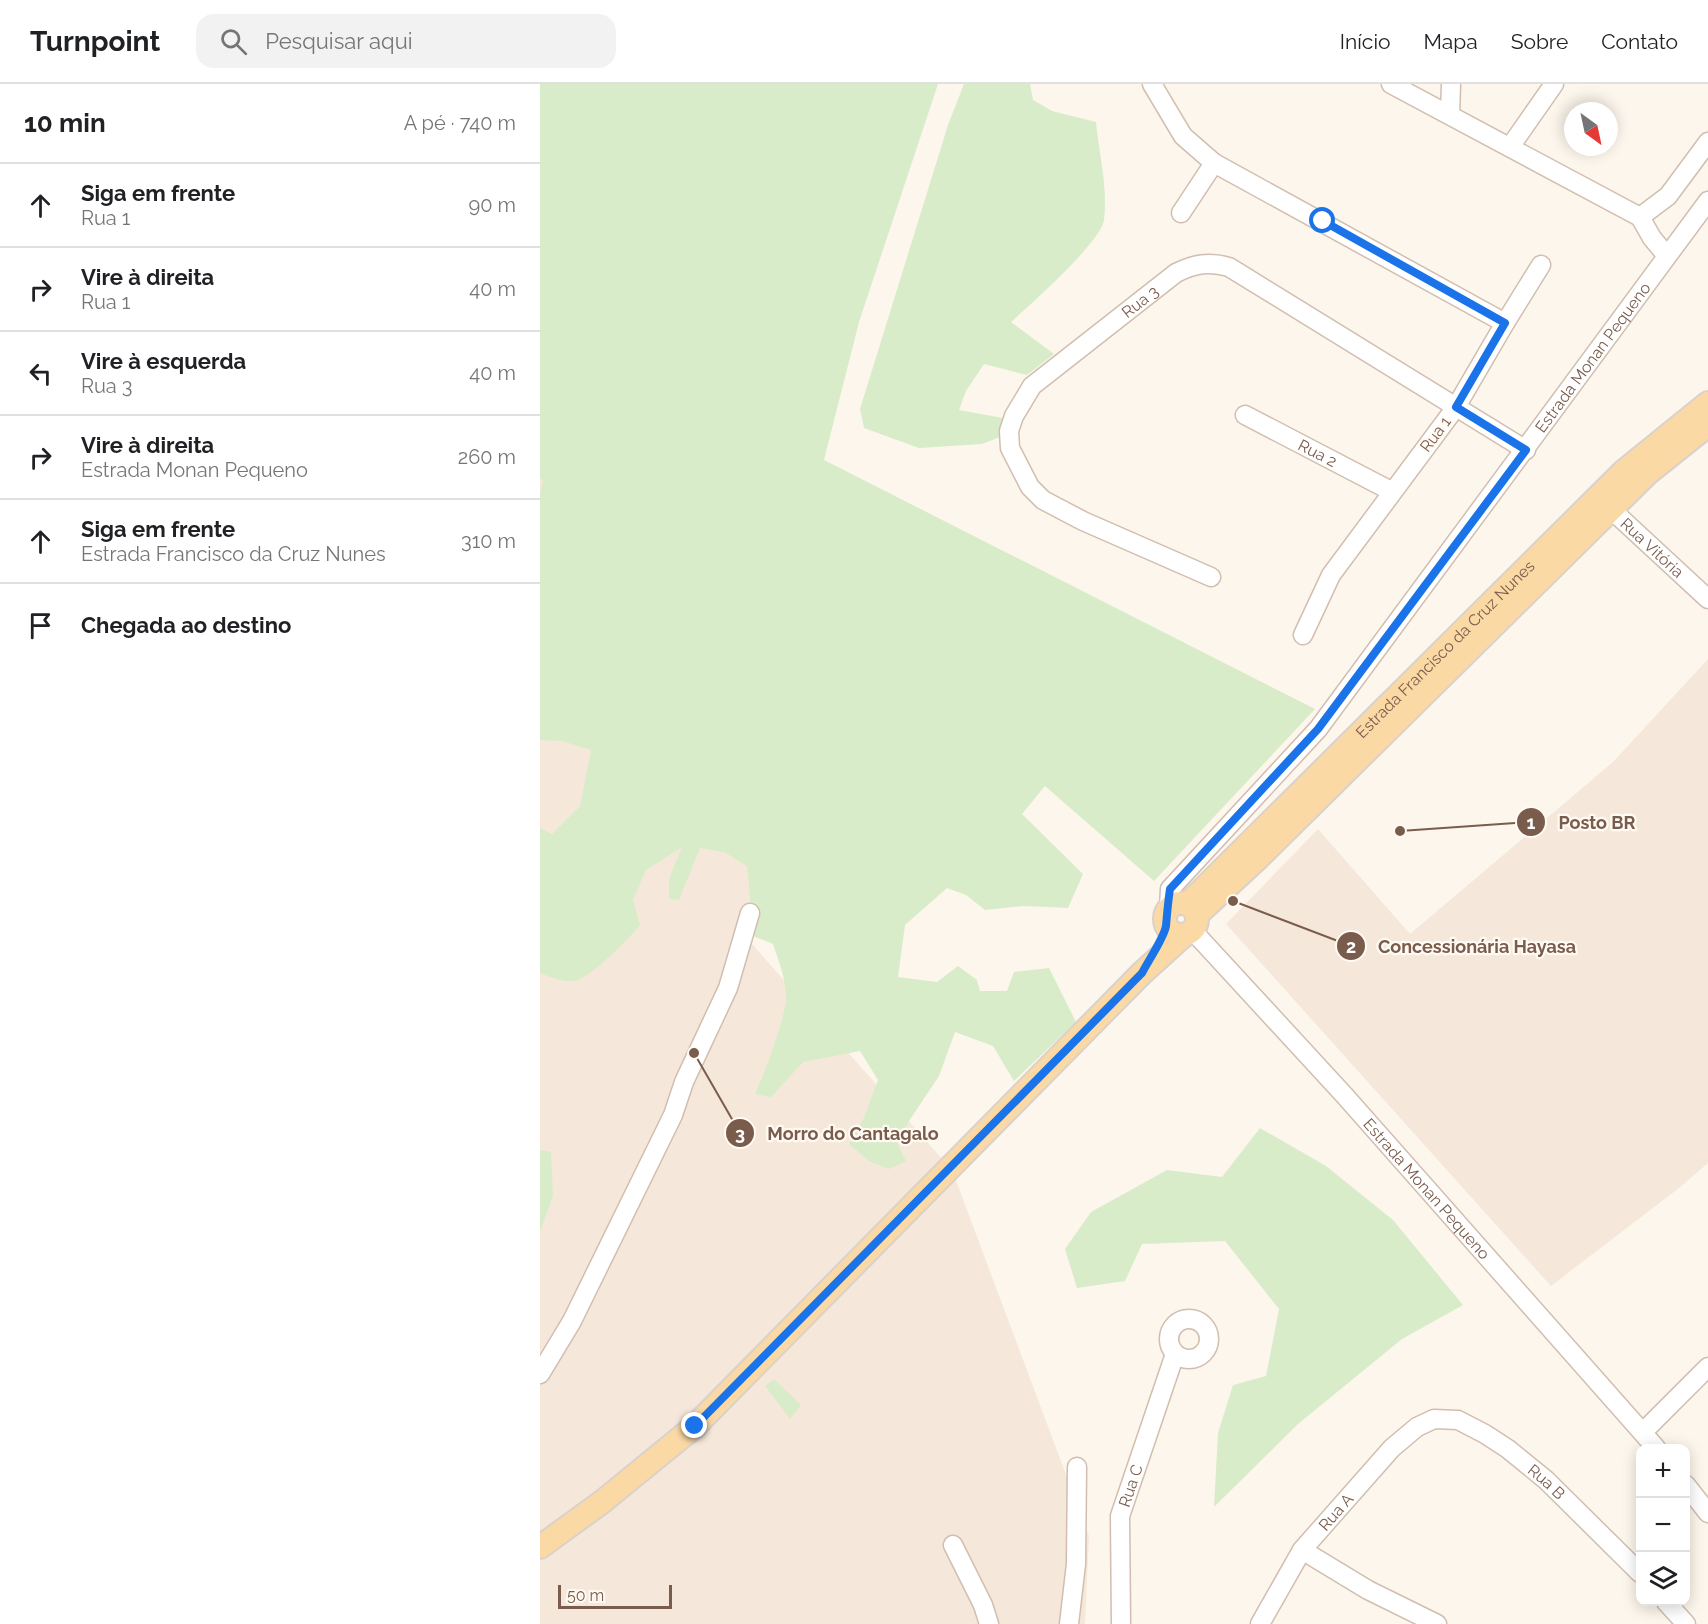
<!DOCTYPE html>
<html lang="pt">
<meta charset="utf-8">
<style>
body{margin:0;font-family:Raleway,sans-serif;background:#f2f2f2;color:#202124}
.controls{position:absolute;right:18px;bottom:18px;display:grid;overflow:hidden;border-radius:12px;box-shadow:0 3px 15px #0003}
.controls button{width:54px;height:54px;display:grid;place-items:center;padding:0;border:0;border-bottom:2px solid #e0e0e0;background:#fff;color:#202124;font:30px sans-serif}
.compass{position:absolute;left:1024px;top:18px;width:54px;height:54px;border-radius:50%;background:#fff;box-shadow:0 3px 15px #0003;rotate:147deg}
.scale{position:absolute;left:18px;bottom:15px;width:114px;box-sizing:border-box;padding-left:6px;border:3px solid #7a5c4d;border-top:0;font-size:16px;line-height:21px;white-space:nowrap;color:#7a5c4d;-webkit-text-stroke:4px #fffaf3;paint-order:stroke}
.stop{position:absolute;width:18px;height:18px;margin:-14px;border:4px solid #1a73e8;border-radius:50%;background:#fff}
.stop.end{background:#1a73e8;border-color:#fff;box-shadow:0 2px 6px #0008}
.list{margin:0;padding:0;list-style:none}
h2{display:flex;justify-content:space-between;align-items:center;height:78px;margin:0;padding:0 24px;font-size:26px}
h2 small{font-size:20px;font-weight:400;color:#757577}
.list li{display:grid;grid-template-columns:39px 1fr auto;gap:18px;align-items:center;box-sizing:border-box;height:84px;padding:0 24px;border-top:2px solid #e0e0e0}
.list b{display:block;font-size:22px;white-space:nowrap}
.list p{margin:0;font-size:20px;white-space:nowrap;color:#757577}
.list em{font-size:20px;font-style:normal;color:#757577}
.icon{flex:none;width:33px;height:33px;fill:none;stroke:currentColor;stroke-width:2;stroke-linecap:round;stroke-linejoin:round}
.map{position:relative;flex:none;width:1168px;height:1540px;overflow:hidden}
header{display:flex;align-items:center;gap:36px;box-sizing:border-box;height:84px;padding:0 30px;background:#fff;border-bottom:2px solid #e0e0e0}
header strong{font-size:28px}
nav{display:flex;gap:33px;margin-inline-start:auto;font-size:21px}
.search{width:420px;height:54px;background:#f2f2f2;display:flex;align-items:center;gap:15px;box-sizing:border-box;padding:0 21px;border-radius:18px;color:#757577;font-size:22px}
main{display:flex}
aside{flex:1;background:#fff}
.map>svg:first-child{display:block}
.residential{fill:#f5e8da}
.green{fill:#d8ecc9}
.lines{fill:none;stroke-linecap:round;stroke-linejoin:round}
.minor-casing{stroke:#d1beb0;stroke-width:21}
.major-casing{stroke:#dad1cd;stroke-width:26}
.minor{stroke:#fff;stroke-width:18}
.major{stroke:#fbd9a5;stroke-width:22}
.route{stroke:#1a73e8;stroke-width:8}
.labels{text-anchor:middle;stroke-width:4.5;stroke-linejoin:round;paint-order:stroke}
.street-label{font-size:16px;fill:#7a5c4d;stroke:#fffaf3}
.leader{fill:none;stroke:#7a5c4d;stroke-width:2}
.callout-dot{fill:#7a5c4d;stroke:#fffaf3;stroke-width:2}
.mark-label{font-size:18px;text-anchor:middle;font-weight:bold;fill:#fff}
.callout-label{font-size:18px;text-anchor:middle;font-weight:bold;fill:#7a5c4d;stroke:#fffaf3;stroke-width:4.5;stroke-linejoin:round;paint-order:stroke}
</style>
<header>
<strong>Turnpoint</strong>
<div class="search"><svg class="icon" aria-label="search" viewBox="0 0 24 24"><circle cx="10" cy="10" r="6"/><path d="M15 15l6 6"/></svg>Pesquisar aqui</div>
<nav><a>Início</a><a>Mapa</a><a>Sobre</a><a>Contato</a></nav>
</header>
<main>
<aside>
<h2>10 min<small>A pé · 740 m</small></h2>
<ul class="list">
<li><svg class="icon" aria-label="ahead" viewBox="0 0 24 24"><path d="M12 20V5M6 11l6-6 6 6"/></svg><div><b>Siga em frente</b><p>Rua 1</p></div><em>90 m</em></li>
<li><svg class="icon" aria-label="right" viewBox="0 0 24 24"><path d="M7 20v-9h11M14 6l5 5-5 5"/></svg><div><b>Vire à direita</b><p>Rua 1</p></div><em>40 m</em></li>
<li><svg class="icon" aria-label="left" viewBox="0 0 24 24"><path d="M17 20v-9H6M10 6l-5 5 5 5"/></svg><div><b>Vire à esquerda</b><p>Rua 3</p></div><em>40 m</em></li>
<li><svg class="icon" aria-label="right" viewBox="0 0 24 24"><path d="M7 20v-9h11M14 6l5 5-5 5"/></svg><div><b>Vire à direita</b><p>Estrada Monan Pequeno</p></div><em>260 m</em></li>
<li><svg class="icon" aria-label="ahead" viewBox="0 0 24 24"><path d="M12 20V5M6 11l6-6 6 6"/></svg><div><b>Siga em frente</b><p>Estrada Francisco da Cruz Nunes</p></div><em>310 m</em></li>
<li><svg class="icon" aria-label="arrive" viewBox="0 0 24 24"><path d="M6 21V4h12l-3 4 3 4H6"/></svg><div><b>Chegada ao destino</b></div></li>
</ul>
</aside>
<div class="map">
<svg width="1168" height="1540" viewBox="0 0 1168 1540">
<rect width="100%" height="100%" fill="#fdf6ec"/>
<path class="residential" d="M 0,323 L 289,447 L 205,852 L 412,1086 L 549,1452 L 545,1540 L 0,1540 Z
M 1168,575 L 1168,1079 L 1139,1104 L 1011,1202 L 686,840 L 778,745 L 870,850 L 1073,678 Z"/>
<path class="green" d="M 0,0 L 398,0 L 319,238 L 284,376 L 775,625 L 614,797 L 505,702 L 482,730 L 543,790 L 528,824 L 484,822 L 445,826 L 426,811 L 407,804 L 365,841 L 358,893 L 397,898 L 418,882 L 437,896 L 440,907 L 467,907 L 474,888 L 509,884 L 536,938 L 474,997 L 453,962 L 415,948 L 399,992 L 369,1037 L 357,1059 L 366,1077 L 349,1085 L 329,1077 L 309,1060 L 323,1036 L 338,996 L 320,967 L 263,978 L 231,1013 L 215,1010 C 224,990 245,935 246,915 C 246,895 239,878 233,860 L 198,846 L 211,824 L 207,782 L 184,768 L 160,764 L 139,816 L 129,815 L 129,795 L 142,763 L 106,786 L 93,816 L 100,841 C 89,855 54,890 37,896 C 26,900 10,893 0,889 L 0,744 L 12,750 L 40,722 L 51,666 L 22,657 L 0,656 L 0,412 L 3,396 L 0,394 Z
M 424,0 L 490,0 L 493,16 L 512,27 L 556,38 C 559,69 568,104 564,136 C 561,158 490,221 471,238 L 514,270 L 487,291 L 444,280 L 426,307 L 419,326 L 463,334 L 460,353 L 442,360 L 379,364 L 324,344 L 320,325 L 408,41 Z
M 720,1044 L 786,1082 L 853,1136 L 923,1221 L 862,1255 L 758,1340 L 674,1423 L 678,1349 L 693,1301 L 726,1292 L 739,1225 L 685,1157 L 602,1160 L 585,1197 L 537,1204 L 525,1165 L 551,1128 L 627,1086 L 682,1093 Z
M 0,1066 L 11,1068 L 13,1112 L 0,1148 Z
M 234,1295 L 261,1321 L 250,1335 L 225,1302 Z"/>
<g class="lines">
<g class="minor-casing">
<g id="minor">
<path d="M 612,0 L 643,52 L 674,79 L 965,239 L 916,323 L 791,491 L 763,551"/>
<path d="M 851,0 L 1100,133 L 1112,154 L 1127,172"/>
<path d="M 910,31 L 911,0"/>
<path d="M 970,63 L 1014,0"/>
<path d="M 641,129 L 674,79"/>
<path d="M 1100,133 L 1128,112 L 1168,58"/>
<path d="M 965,239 L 1001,181"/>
<path id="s1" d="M 705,331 L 851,407"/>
<path id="s2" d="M 1061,416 L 1168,515"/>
<path id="s3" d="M 671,493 L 543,437 L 503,416 L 490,403 L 470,364 L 469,347 L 474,332 L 492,302 L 636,189 C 654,180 669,177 689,183 L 986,366"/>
<path id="s4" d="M 629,824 L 630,805 L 778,645 L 1168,117"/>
<path id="s5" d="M 653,847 L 805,1012 L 1116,1364"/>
<circle cx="649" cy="1255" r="20"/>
<path d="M 0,1290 L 32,1237 L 133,1031 L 144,998 L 188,904 L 210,829"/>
<path d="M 1103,1348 L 1168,1283"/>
<path d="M 1146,1401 L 1168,1429"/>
<path d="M 413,1461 L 443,1521 L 449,1540"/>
<path d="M 762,1466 L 828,1506 L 897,1540"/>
<path d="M 1126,1518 L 1146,1540"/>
<path d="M 529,1540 L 536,1480 L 537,1383"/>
<path id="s6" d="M 581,1540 L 580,1432 L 635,1270"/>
<path id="s7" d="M 720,1540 L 762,1466 L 852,1364 L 877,1343 L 894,1335 L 918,1336 L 945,1350 L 968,1365 L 1006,1396 L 1100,1489"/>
</g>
</g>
<g class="major-casing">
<g id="major">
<circle cx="641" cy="835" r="16"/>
<path id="s8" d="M 648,820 L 1084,387 L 1168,319"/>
<path d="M 661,827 L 716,776 L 1108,389 L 1168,341"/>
<path d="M 0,1463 L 62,1418 L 155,1342 L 602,889 L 644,851"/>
</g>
</g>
<use href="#minor" class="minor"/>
<use href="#major" class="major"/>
</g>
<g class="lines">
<path class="route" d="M 155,1342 L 602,889 C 608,877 624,854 626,842 C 627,830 628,818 630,805 L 778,645 L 986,366 L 916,323 L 965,239 L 783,137"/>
</g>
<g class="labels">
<g class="street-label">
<text dy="6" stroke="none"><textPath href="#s3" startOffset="452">Rua 3</textPath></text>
<text dy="6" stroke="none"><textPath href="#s4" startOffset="699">Estrada Monan Pequeno</textPath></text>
<text transform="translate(895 350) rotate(-53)" y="6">Rua 1</text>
<text dy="6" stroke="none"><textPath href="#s1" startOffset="82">Rua 2</textPath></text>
<text dy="6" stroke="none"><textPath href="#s2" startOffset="70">Rua Vitória</textPath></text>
<text dy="6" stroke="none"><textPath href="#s8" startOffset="362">Estrada Francisco da Cruz Nunes</textPath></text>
<text dy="6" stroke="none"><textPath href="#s5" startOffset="348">Estrada Monan Pequeno</textPath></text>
<text dy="6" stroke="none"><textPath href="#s7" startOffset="405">Rua B</textPath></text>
<text dy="6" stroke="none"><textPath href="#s6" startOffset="140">Rua C</textPath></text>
<text dy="6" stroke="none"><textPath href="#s7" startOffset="136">Rua A</textPath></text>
</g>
</g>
<path class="leader" d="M860 747L991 738M693 817L811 862M154 969L200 1049"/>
<g class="callout-dot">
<circle cx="860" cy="747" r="6"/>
<circle cx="693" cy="817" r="6"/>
<circle cx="154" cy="969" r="6"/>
<circle cx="991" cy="738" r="15"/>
<circle cx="811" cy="862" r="15"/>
<circle cx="200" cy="1049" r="15"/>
</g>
<g class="mark-label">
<text x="991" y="745">1</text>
<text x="811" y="869">2</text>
<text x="200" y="1056">3</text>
</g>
<g class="callout-label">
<text x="1057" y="745">Posto BR</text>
<text x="937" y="869">Concessionária Hayasa</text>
<text x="313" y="1056">Morro do Cantagalo</text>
</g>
</svg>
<div class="controls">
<button>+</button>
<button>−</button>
<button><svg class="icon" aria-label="layers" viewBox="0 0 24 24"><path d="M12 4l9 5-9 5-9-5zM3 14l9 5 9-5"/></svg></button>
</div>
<svg class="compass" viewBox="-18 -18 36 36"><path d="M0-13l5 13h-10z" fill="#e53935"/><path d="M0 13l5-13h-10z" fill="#757577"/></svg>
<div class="scale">50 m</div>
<div class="stop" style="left:783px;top:137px"></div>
<div class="stop end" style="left:155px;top:1342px"></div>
</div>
</main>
